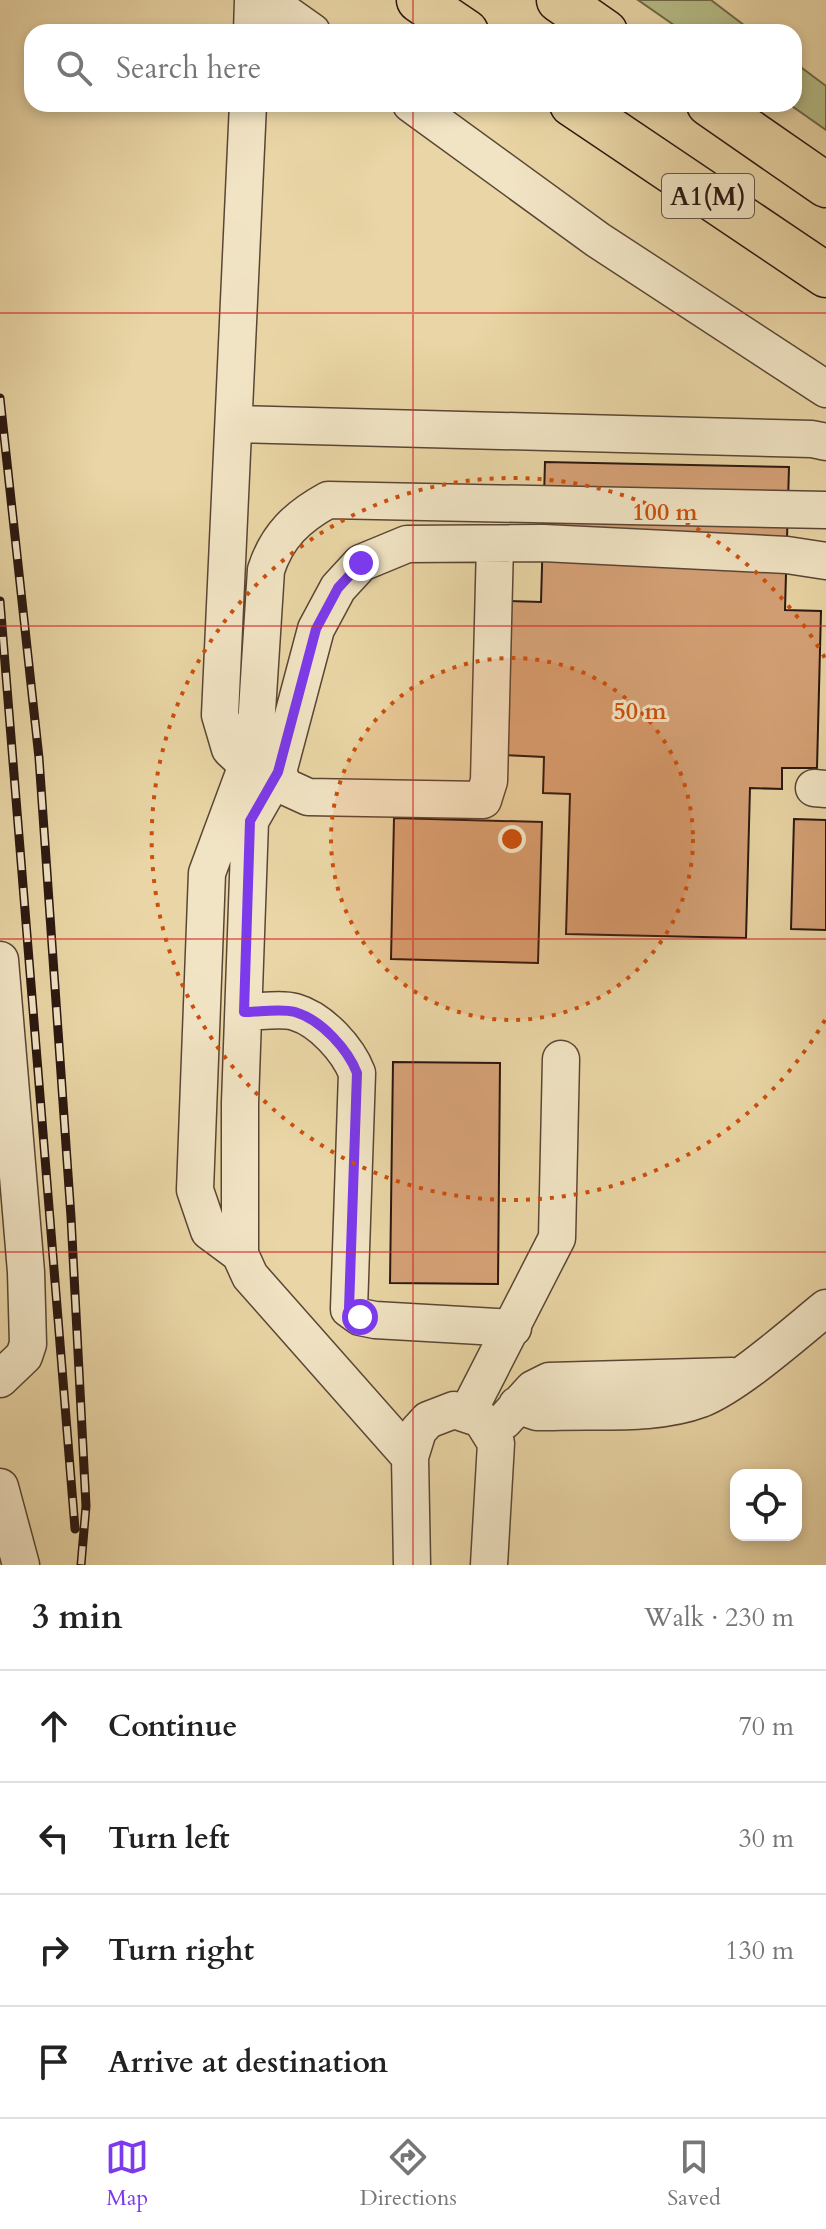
<!DOCTYPE html>
<meta charset="utf-8">
<style>
body{margin:0;font-family:Cardo,serif;background:#f2f2f2;color:#222}
.controls{position:absolute;right:24px;bottom:24px;display:grid;overflow:hidden;border-radius:16px;box-shadow:0 4px 12px #0003}
.controls button{width:72px;height:72px;display:grid;place-items:center;padding:0;border:0;border-bottom:2px solid #e0e0e0;background:#fff;color:#222;font:40px sans-serif}
.stop{position:absolute;width:24px;height:24px;margin:-18px;border:6px solid #7c3aed;border-radius:50%;background:#fff}
.stop.end{background:#7c3aed;border-color:#fff;box-shadow:0 2px 8px #0008}
.list{margin:0;padding:0;list-style:none}
h2{display:flex;justify-content:space-between;align-items:center;height:104px;margin:0;padding:0 32px;font-size:34px}
h2 small{font-size:26px;font-weight:400;color:#767676}
.list li{display:grid;grid-template-columns:52px 1fr auto;gap:24px;align-items:center;box-sizing:border-box;height:112px;padding:0 32px;border-top:2px solid #e0e0e0}
.list b{display:block;font-size:30px;white-space:nowrap}
.list em{font-size:26px;font-style:normal;color:#767676}
.icon{flex:none;width:44px;height:44px;fill:none;stroke:currentColor;stroke-width:2;stroke-linecap:round;stroke-linejoin:round}
.map{position:relative;flex:none;width:826px;height:1565px;overflow:hidden}
.search{position:absolute;background:#fff;box-shadow:0 4px 12px #0003;left:24px;right:24px;top:24px;height:88px;display:flex;align-items:center;gap:20px;box-sizing:border-box;padding:0 28px;border-radius:24px;color:#767676;font-size:30px}
.sheet{height:552px;background:#fff}
nav{display:flex;justify-content:space-around;align-items:center;box-sizing:border-box;height:112px;border-top:2px solid #e0e0e0;background:#fff;font-size:22px;color:#767676}
nav a{display:grid;justify-items:center;gap:4px}
nav .on{color:#7c3aed}
.map>svg:first-child{display:block}
.green{fill:#b6bd87;stroke:#706a4c;stroke-width:2}
.building{fill:#d5a176;stroke:#2a1710;stroke-width:2}
.lines{fill:none;stroke-linecap:round;stroke-linejoin:round}
.minor-casing{stroke:#5a4635;stroke-width:39}
.highway-casing{stroke:#2a1710;stroke-width:47}
.minor{stroke:#f1e4c4;stroke-width:36}
.highway{stroke:#e9d5a5;stroke-width:44}
.rail-casing{stroke:#2a1710;stroke-width:9}
.rail{stroke:#f1e4c4;stroke-width:6;stroke-dasharray:18;stroke-linecap:butt}
.route{stroke:#7c3aed;stroke-width:10}
.grid{fill:none;stroke:#d62828;stroke-width:2;stroke-opacity:0.55}
.ring{fill:none;stroke:#cc4f0d;stroke-width:4;stroke-dasharray:4 8}
.labels{text-anchor:middle;stroke-width:6;stroke-linejoin:round;paint-order:stroke}
.shield{fill:#f1e4c4;stroke:#665446;stroke-width:2}
.shield-label{font-size:26px;font-weight:bold;fill:#2a1710}
.centre{fill:#cc4f0d;stroke:#f1e4c4;stroke-width:4}
.ring-label{font-size:24px;text-anchor:middle;font-weight:bold;fill:#cc4f0d;stroke:#f1e4c4;stroke-width:6;stroke-linejoin:round;paint-order:stroke}
</style>
<div class="map">
<svg width="826" height="1565" viewBox="0 0 826 1565">
<rect width="100%" height="100%" fill="#e9d5a5"/>
<filter id="stains"><feTurbulence type="fractalNoise" baseFrequency=".0025" numOctaves="4"/><feColorMatrix values="0 0 0 0 .2 0 0 0 0 .09 0 0 0 0 .02 0 0 0 .5 -.17"/></filter>
<radialGradient id="worn" r=".72"><stop offset=".6" stop-color="#630" stop-opacity="0"/><stop offset="1" stop-color="#630" stop-opacity=".3"/></radialGradient>
<path class="green" d="M 638,0 L 711,0 L 753,32 L 684,32 Z
M 794,62 L 826,86 L 826,130 L 789,104 L 794,104 Z"/>
<path class="building" d="M 545,462 L 789,467 L 785,610 L 821,611 L 817,768 L 782,768 L 782,789 L 750,788 L 746,938 L 566,934 L 570,794 L 543,793 L 544,757 L 500,755 L 504,601 L 541,602 Z
M 394,818 L 542,822 L 538,963 L 391,959 Z
M 794,819 L 826,820 L 826,930 L 791,929 Z
M 393,1062 L 500,1063 L 498,1284 L 390,1283 Z"/>
<g class="lines">
<g class="minor-casing">
<path id="minor" d="M 267,0 L 312,32
M 252,32 L 253,0
M 411,104 L 598,240 L 826,389
M 234,424 L 812,439 L 826,442
M 495,544 L 489,781 L 483,800 L 308,797 L 284,786 L 278,772 L 316,629 L 338,588 L 361,563 L 407,544 L 543,543 L 787,555 L 826,561
M 814,788 L 826,789
M 0,960 L 26,1272 L 28,1344 L 24,1356 L 0,1379
M 244,1012 C 259,1012 281,1008 295,1012 C 322,1020 348,1050 357,1073 L 349,1309 L 360,1317 L 375,1320 L 513,1328
M 240,1254 L 209,1231 L 195,1190 L 207,873 L 247,765 L 230,749 L 220,715 L 248,104
M 517,1405 L 537,1412 L 553,1412 C 600,1410 656,1416 701,1399 C 738,1384 794,1334 826,1308
M 468,1412 L 557,1238 L 561,1059
M 504,1421 L 533,1389 L 549,1381 L 732,1376
M 410,1457 L 250,1276 L 240,1254 L 240,1103 L 250,821 L 278,772 L 261,759 L 255,742 L 266,570 C 277,536 297,517 328,500 L 826,510
M 0,1487 L 21,1565
M 412,1565 L 410,1457 L 418,1431 L 428,1420 L 454,1410 L 481,1419 L 496,1443 L 489,1565"/>
</g>
<g class="highway-casing">
<path id="highway" d="M 419,0 L 466,32
M 559,0 L 605,32
M 572,104 L 826,275
M 709,104 L 826,185"/>
</g>
<use href="#minor" class="minor"/>
<use href="#highway" class="highway"/>
<g class="rail-casing">
<path id="rail" d="M 0,398 L 39,758 L 71,1217 L 86,1506 L 81,1565
M 0,601 L 75,1529"/>
</g>
<use href="#rail" class="rail"/>
</g>
<g class="lines">
<path class="route" d="M 360,1317 L 349,1309 L 357,1073 C 348,1050 322,1020 295,1012 C 281,1008 259,1012 244,1012 L 250,821 L 278,772 L 316,629 L 338,588 L 361,563"/>
</g>
<path class="grid" d="M 413,0 L 413,32M 413,104 L 413,1565M 0,313 L 826,313M 0,626 L 826,626M 0,939 L 826,939M 0,1252 L 826,1252"/>
<circle cx="512" cy="839" r="181" fill="#cc4f0d" fill-opacity=".12"/>
<g class="ring">
<circle cx="512" cy="839" r="181"/>
<path d="M825 1020A361 361 0 1 1 825 658"/>
</g>
<g class="labels">
<rect class="shield" x="662" y="174" width="92" height="44" rx="6"/>
<g class="shield-label">
<text x="708" y="205">A1(M)</text>
</g>
</g>
<circle cx="512" cy="839" r="12" class="centre"/>
<g class="ring-label">
<text x="665" y="520">100 m</text>
<text x="640" y="719">50 m</text>
</g>
<rect width="100%" height="100%" filter="url(#stains)"/>
<rect width="100%" height="100%" fill="url(#worn)"/>
</svg>
<div class="controls">
<button><svg class="icon" aria-label="locate" viewBox="0 0 24 24"><circle cx="12" cy="12" r="6"/><path d="M12 2v4M12 18v4M2 12h4M18 12h4"/></svg></button>
</div>
<div class="stop" style="left:360px;top:1317px"></div>
<div class="stop end" style="left:361px;top:563px"></div>
<div class="search"><svg class="icon" aria-label="search" viewBox="0 0 24 24"><circle cx="10" cy="10" r="6"/><path d="M15 15l6 6"/></svg>Search here</div>
</div>
<section class="sheet">
<h2>3 min<small>Walk · 230 m</small></h2>
<ul class="list">
<li><svg class="icon" aria-label="ahead" viewBox="0 0 24 24"><path d="M12 20V5M6 11l6-6 6 6"/></svg><div><b>Continue</b></div><em>70 m</em></li>
<li><svg class="icon" aria-label="left" viewBox="0 0 24 24"><path d="M17 20v-9H6M10 6l-5 5 5 5"/></svg><div><b>Turn left</b></div><em>30 m</em></li>
<li><svg class="icon" aria-label="right" viewBox="0 0 24 24"><path d="M7 20v-9h11M14 6l5 5-5 5"/></svg><div><b>Turn right</b></div><em>130 m</em></li>
<li><svg class="icon" aria-label="arrive" viewBox="0 0 24 24"><path d="M6 21V4h12l-3 4 3 4H6"/></svg><div><b>Arrive at destination</b></div></li>
</ul>
</section>
<nav>
<a class="on"><svg class="icon" aria-label="map" viewBox="0 0 24 24"><path d="M3 6l6-2 6 2 6-2v14l-6 2-6-2-6 2zM9 4v14M15 6v14"/></svg>Map</a>
<a><svg class="icon" aria-label="directions" viewBox="0 0 24 24"><path d="M12 3l9 9-9 9-9-9zM9 14v-3h6M13 9l2 2-2 2"/></svg>Directions</a>
<a><svg class="icon" aria-label="saved" viewBox="0 0 24 24"><path d="M7 4h10v16l-5-4-5 4z"/></svg>Saved</a>
</nav>
